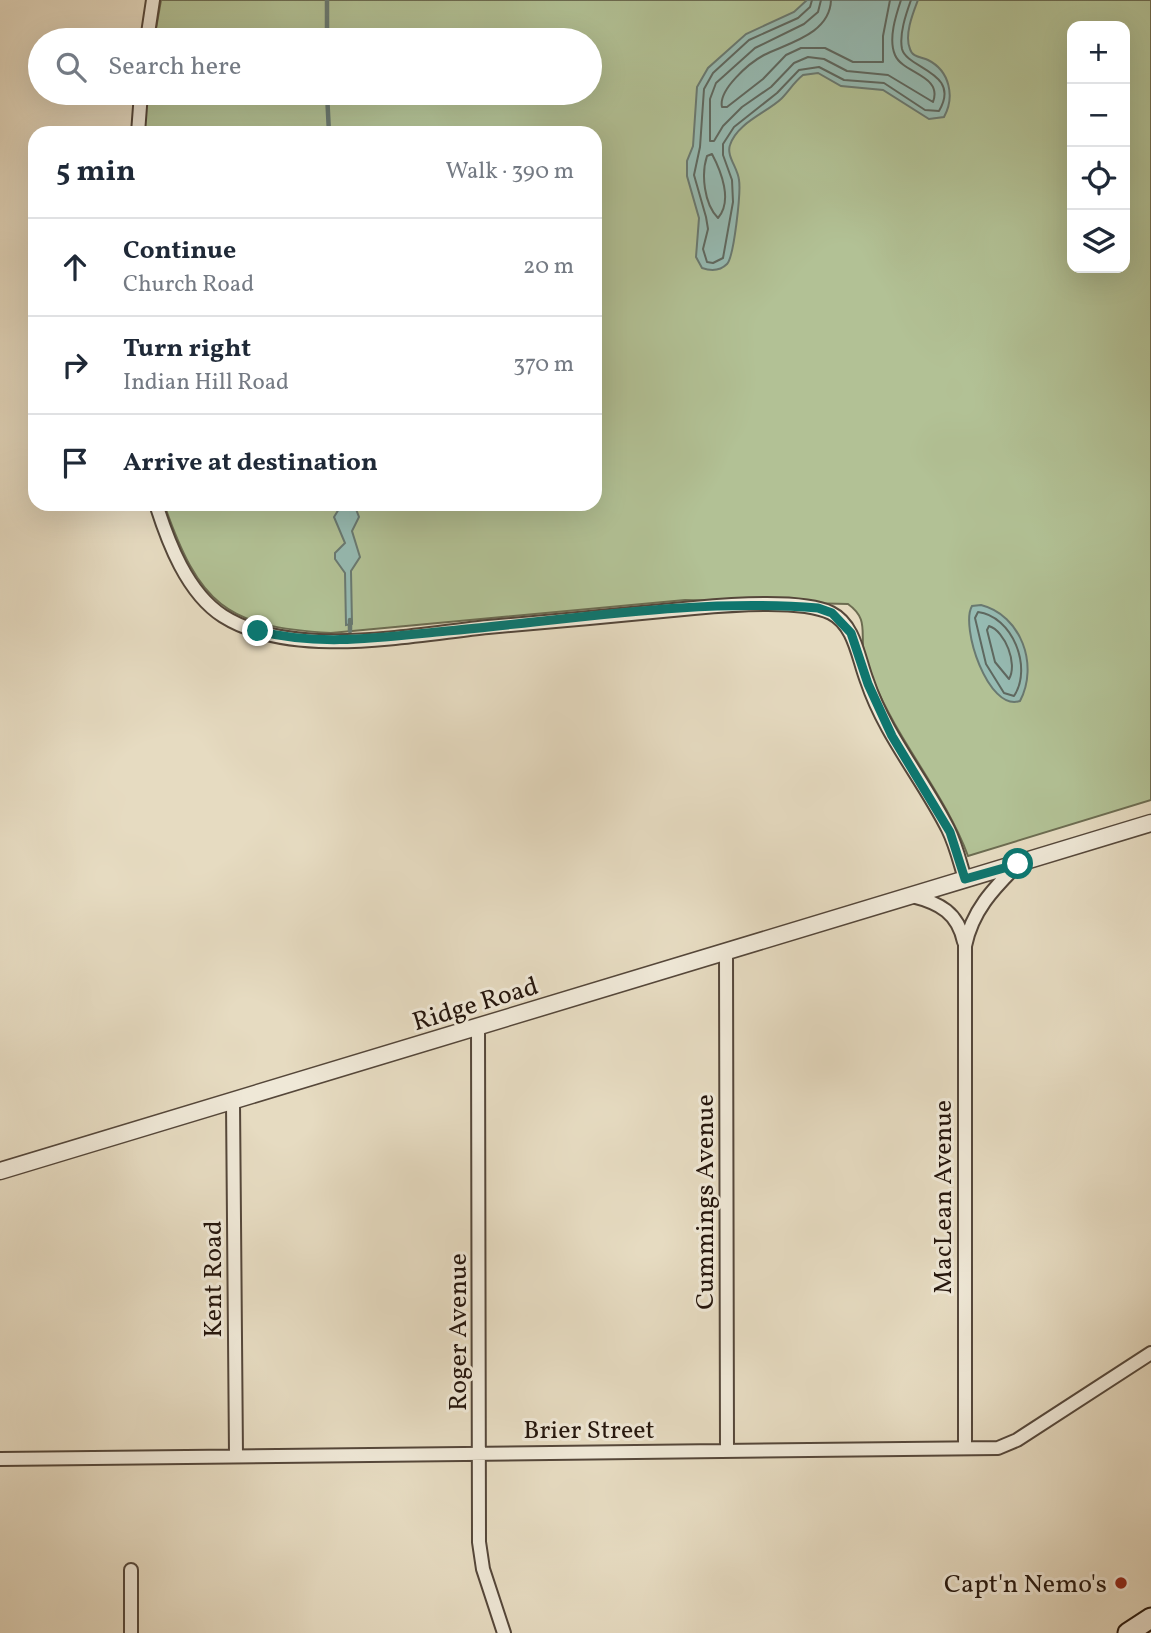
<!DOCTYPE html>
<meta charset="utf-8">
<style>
body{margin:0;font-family:Vollkorn,serif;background:#f6f6f7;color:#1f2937}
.controls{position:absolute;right:21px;top:21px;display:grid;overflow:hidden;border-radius:14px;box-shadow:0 7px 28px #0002}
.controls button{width:63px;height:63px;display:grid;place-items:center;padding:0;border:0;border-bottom:2px solid #e0e1e3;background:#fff;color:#1f2937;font:35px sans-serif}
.stop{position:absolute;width:21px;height:21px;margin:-16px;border:5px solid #0f766e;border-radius:50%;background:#fff}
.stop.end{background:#0f766e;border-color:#fff;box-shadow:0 2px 7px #0008}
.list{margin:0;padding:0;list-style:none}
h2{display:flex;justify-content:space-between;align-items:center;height:91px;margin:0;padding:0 28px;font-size:30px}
h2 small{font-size:23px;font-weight:400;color:#747a83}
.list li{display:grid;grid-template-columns:46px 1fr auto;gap:21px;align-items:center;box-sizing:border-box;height:98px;padding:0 28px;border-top:2px solid #e0e1e3}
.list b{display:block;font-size:26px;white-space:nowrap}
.list p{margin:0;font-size:23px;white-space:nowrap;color:#747a83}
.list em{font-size:23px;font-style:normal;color:#747a83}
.icon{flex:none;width:38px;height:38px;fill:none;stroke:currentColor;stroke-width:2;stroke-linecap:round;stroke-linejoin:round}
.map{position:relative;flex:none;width:1151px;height:1633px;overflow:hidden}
.search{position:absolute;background:#fff;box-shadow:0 7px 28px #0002;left:28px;top:28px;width:574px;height:77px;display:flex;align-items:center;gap:18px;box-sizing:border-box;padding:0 24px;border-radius:38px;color:#747a83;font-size:26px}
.panel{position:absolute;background:#fff;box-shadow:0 7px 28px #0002;left:28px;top:126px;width:574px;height:385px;border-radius:21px}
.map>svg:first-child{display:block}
.green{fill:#b2c195;stroke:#6c6c51;stroke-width:2;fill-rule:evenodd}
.water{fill:#96bbb3;stroke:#697971;stroke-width:2}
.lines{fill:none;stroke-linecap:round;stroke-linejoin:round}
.shore{stroke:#5e6860;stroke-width:2}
.stream{stroke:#697971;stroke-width:4.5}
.minor-casing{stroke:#55473a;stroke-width:16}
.tertiary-casing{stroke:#55473a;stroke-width:19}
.secondary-casing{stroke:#25160d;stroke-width:23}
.minor{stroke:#efe8d7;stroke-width:12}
.tertiary{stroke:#efe8d7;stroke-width:16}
.secondary{stroke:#efe8d7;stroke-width:19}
.route{stroke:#0f766e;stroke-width:9}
.poi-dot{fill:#8f2418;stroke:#efe8d7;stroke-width:2.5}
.labels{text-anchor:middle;stroke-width:6;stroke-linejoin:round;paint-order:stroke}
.street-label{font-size:26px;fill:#25160d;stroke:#efe8d7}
.poi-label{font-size:26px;fill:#25160d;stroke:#efe8d7;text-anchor:end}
</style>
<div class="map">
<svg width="1151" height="1633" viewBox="0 0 1151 1633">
<rect width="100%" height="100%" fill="#e6dbc1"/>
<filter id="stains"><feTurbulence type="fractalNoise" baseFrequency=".00286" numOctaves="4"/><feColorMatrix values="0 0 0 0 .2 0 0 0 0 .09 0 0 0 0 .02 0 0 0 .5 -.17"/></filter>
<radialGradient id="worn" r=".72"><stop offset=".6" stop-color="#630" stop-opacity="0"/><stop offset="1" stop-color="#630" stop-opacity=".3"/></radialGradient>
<path class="green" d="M 161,0 L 1151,0 L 1151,800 L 968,856 C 945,794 899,743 874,682 C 869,671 864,659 863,646 C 862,628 866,617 848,604 L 685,600 L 331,633 C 225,627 199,604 164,504 L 595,504 L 595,133 L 144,133 L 147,93 L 590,93 L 590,40 L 154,40 ZM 1072,26 L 1125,26 L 1125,268 L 1072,268 Z"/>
<path class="water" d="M 807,0 L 918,0 C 913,13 904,35 910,49 C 912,57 921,57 928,60 C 950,71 955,97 944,117 L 929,119 L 883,90 L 841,86 L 818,73 L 803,75 C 794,82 789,91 781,99 C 766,113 737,123 730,145 C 726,156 738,168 739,180 C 741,192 734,257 727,264 C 720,271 711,271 702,268 L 696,257 L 699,218 L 687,176 L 687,161 L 693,146 L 697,87 L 708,68 L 746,34 L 794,12 Z
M 342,504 L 354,504 L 359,517 L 352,531 L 360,557 L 351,571 L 352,624 L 346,625 L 345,573 L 335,559 L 335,553 L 345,543 L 334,517 Z
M 981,605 C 1021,615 1039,665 1020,701 C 988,712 960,626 972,606 Z"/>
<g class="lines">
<path class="shore" d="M 812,0 L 810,7 L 798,18 L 749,40 L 713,73 L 704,89 L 700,147 L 694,175 L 706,217 L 708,229 L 703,249 L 707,262 L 713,263 L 723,258 L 733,202 L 732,180 L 723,155 L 723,144 L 734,127 L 777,93 L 799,70 L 819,67 L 844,80 L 884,83 L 925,110 L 939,111 C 962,72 907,69 902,49 C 899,34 906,14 911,0
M 821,0 L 818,12 L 804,24 L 755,48 L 716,83 L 710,99 L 710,141 L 714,141 L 723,126 L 742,107 L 771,87 L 794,63 L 808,57 L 824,59 L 847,71 L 888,75 L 933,102 C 943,75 903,74 895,55 C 888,39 896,15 901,0
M 831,0 C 830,34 788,43 764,55 C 749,63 718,90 722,107 L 727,107 L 763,79 L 786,55 L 801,48 L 825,48 L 853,62 L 883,62 L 883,36 L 890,0
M 712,154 C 721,171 733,201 718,218 C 704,204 701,174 707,156 Z
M 978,612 C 1012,616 1033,667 1014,696 L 1004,693 L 986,664 L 975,618 Z
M 989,626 C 1005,631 1018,664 1009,679 L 995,662 L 987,630 Z"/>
<path class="stream" d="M 327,0 L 327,40
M 327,93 L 329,133
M 350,620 L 350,631"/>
<g class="minor-casing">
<path id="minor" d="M 147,40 L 153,0
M 138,133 L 141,93
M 156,504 C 168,542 187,593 223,616 C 293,660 410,635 488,627 C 557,621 625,615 694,608 C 726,605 803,599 831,613 C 855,625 858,658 867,681 C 885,735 923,779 948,829 C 956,845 960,863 965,879
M 912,896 C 940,903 958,913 964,942
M 726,952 L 727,1451
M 478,1028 L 479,1542 L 483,1569 L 504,1633
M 233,1103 L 236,1455
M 965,1448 L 965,946 C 972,911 993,889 1018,864
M 0,1459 L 998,1448 L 1017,1440 L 1151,1353
M 131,1633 L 131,1570"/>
</g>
<g class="tertiary-casing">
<path id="tertiary" d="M 0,1171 L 1151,823"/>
</g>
<g class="secondary-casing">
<path id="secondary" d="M 1128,1633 L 1151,1618"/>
</g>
<use href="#minor" class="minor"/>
<use href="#tertiary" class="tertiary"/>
<use href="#secondary" class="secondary"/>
</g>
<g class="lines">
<path class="route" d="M 258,631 C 321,647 384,637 447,631 C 570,620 695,598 818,608 L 832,613 L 851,633 L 868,684 L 892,736 L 950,832 L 965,879 L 1018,864"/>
</g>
<circle class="poi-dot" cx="1121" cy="1583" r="7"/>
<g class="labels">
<g class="street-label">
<text transform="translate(475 1003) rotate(-17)" y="9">Ridge Road</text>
<text transform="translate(942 1197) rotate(-90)" y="9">MacLean Avenue</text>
<text transform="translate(704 1202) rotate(-90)" y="9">Cummings Avenue</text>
<text transform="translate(212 1279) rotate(-90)" y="9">Kent Road</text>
<text transform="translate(457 1332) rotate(-90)" y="9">Roger Avenue</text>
<text x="589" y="1438">Brier Street</text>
</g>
<g class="poi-label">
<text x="1107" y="1592">Capt'n Nemo's</text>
</g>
</g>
<rect width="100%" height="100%" filter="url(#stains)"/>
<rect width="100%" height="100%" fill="url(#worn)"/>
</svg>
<div class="controls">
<button>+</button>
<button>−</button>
<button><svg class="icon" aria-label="locate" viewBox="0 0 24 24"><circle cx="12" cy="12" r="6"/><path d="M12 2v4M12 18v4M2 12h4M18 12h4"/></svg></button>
<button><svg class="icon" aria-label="layers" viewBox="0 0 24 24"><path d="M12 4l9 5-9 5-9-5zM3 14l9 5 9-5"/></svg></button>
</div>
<div class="stop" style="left:1018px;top:864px"></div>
<div class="stop end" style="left:258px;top:631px"></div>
<div class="search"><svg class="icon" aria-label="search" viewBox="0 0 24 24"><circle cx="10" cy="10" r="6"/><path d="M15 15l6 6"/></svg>Search here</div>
<section class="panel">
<h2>5 min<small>Walk · 390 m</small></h2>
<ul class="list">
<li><svg class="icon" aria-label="ahead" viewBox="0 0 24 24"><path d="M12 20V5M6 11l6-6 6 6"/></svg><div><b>Continue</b><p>Church Road</p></div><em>20 m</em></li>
<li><svg class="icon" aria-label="right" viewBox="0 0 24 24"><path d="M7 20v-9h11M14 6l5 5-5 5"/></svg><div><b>Turn right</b><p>Indian Hill Road</p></div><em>370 m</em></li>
<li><svg class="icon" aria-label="arrive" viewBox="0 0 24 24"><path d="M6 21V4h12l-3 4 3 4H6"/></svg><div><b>Arrive at destination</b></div></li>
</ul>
</section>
</div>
